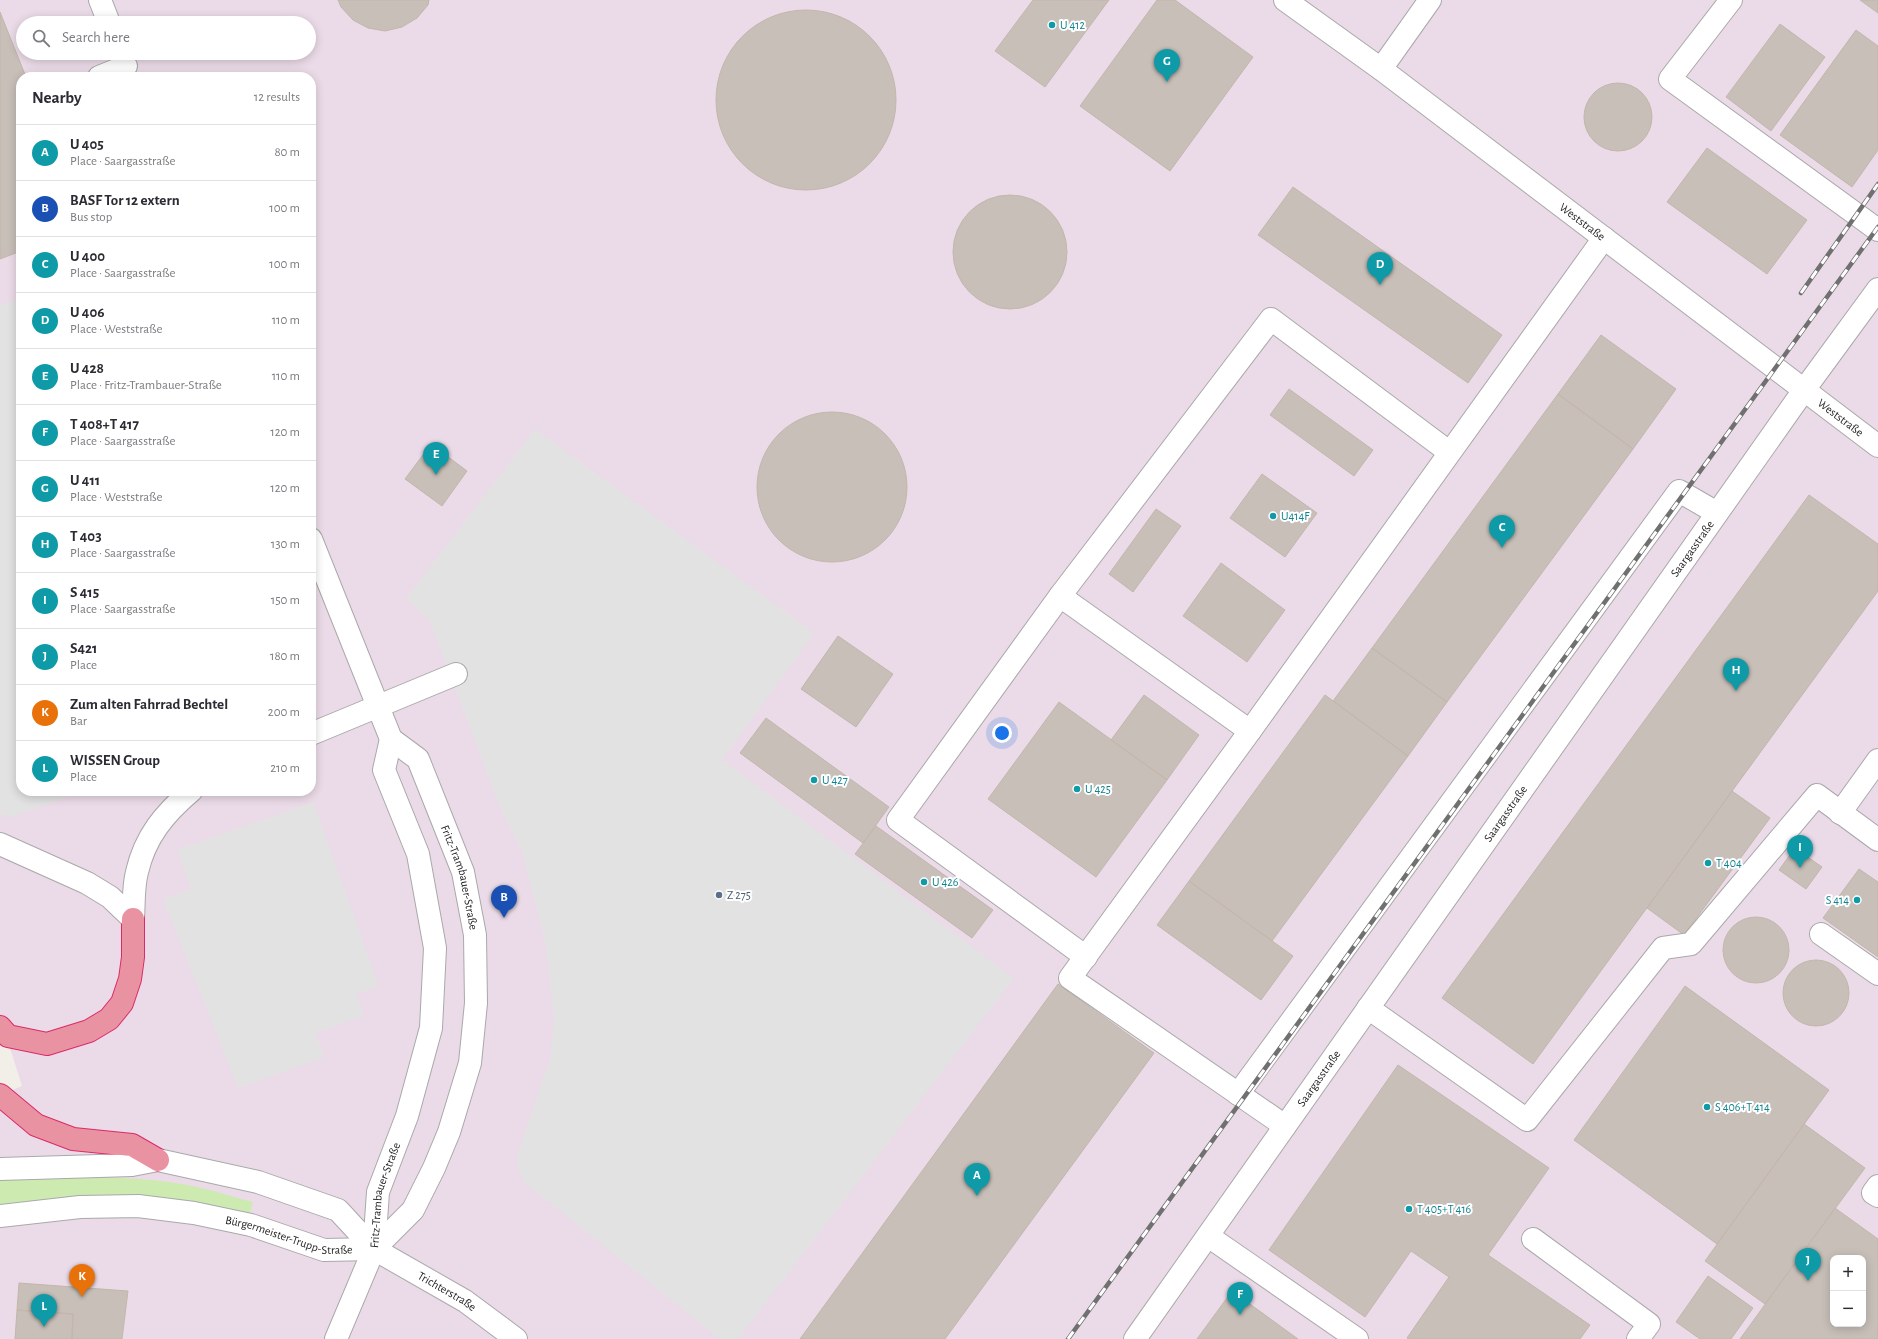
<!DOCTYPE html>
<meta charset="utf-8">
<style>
body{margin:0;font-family:"Alegreya Sans",sans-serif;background:#f2f2f3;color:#2b2b33}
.controls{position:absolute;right:12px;bottom:12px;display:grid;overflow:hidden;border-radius:8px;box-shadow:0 2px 10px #0003}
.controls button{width:36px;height:36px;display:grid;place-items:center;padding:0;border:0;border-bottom:1px solid #e1e1e2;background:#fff;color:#2b2b33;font:20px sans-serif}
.you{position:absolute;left:1002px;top:733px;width:14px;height:14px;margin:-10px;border:3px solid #fff;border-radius:50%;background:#1a73e8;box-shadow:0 0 0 6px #1a73e833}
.badge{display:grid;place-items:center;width:26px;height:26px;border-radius:50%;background:#d40000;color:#fff;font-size:13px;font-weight:700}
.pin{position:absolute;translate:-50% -33px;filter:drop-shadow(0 1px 2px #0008)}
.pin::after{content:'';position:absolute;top:21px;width:14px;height:12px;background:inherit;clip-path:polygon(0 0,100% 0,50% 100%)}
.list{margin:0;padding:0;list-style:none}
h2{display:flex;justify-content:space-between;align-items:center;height:52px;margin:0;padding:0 16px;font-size:17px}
h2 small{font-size:13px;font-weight:400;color:#7c7c81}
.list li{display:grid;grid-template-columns:26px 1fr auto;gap:12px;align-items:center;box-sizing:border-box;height:56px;padding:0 16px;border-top:1px solid #e1e1e2}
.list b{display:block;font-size:15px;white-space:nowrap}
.list p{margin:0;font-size:13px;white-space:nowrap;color:#7c7c81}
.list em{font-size:13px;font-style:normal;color:#7c7c81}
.icon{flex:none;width:22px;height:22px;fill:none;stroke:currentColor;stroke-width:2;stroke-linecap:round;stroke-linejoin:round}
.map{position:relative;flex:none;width:1878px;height:1339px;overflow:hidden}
.search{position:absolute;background:#fff;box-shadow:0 2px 10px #0003;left:16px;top:16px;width:300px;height:44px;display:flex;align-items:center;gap:10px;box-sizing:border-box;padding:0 14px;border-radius:22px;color:#7c7c81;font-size:15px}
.panel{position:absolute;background:#fff;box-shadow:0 2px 10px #0003;left:16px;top:72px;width:300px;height:724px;border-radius:16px}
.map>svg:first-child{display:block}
.industrial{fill:#ebdbe8;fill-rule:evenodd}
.grass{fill:#cdebb0}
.parking{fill:#e2e2e2}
.building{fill:#c7bfb8;stroke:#c4b6ab;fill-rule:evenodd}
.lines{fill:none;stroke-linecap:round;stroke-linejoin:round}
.minor-casing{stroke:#a9a9a9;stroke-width:24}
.highway-casing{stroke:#dc2a67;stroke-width:24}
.minor{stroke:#fff;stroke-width:22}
.highway{stroke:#e892a2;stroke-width:22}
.rail-casing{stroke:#707070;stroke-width:4.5}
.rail{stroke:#fff;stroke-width:3;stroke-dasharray:9;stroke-linecap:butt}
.culture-dot{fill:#0f9aa8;stroke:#fff;stroke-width:1.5}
.service-dot{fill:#5c6f8a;stroke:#fff;stroke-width:1.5}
.labels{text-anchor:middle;stroke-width:4;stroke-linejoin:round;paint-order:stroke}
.culture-label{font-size:12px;fill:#0d838f;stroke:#fff;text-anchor:start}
.street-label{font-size:12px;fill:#222;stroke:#fff}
.service-label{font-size:12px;fill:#4e5e75;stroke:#fff;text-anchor:start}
</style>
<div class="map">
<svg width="1878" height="1339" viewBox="0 0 1878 1339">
<rect width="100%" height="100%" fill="#f2efe9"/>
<path class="industrial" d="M 0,0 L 1878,0 L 1878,1339 L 0,1339 L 0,1095 L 22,1086 L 0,1016 ZM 23,23 L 309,23 L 309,53 L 23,53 ZM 21,77 L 311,77 L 311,791 L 21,791 ZM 1833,1258 L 1863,1258 L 1863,1324 L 1833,1324 Z"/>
<path class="grass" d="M 46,1177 C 98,1177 151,1176 202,1188 C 219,1192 236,1198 253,1202 L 250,1213 L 197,1202 L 140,1197 L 79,1196 L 0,1205 L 0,1181 Z"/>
<path class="parking" d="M 21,298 L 21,791 L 82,791 L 9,818 L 0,813 L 0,306 Z
M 535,429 L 814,633 L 722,760 L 1014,978 L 738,1339 L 720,1339 L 523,1181 L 516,1160 L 550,1059 L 554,1021 L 545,940 L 522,851 L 500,807 L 429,619 L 406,599 Z
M 313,802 L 379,986 L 356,994 L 364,1016 L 315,1033 L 324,1057 L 238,1088 L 163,899 L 191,889 L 177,850 Z"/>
<path class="building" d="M 338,0 L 429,0 L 428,5 L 417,18 L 402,27 L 385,31 L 368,28 L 353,20 L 341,7 Z
M 1033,0 L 1109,0 L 1045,87 L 995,51 Z
M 1157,0 L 1175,0 L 1253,57 L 1170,171 L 1080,106 Z
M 1860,0 L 1878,0 L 1878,13 Z
M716 100a90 90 0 1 1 180 0a90 90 0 1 1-180 0Z
M 0,12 L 26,77 L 21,77 L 21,251 L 0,259 Z
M 1780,24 L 1825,57 L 1771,131 L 1726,97 Z
M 1856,30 L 1878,46 L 1878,150 L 1852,187 L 1780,135 Z
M1584 117a34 34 0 1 1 68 0a34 34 0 1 1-68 0Z
M 1707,148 L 1807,220 L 1767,274 L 1667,202 Z
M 1293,187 L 1502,335 L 1468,383 L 1258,235 Z
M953 252a57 57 0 1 1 114 0a57 57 0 1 1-114 0Z
M 1601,335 L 1676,389 L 1633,449 L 1558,394 Z
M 1289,389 L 1373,450 L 1354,476 L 1270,415 Z
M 1558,394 L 1633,449 L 1447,702 L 1372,648 Z
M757 487a75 75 0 1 1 150 0a75 75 0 1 1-150 0Z
M 431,444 L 467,471 L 442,506 L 405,479 Z
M 1262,474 L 1317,513 L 1285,557 L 1230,518 Z
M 1809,495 L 1878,544 L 1878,591 L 1533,1064 L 1442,998 Z
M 1156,509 L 1181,526 L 1133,592 L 1109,574 Z
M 1221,563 L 1285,610 L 1247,662 L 1183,616 Z
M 838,636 L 893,674 L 856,727 L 801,689 Z
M 1372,648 L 1447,702 L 1408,756 L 1333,701 Z
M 1144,695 L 1199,735 L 1167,780 L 1111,740 Z
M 1325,695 L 1408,756 L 1272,941 L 1189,881 Z
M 1059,702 L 1167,780 L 1096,877 L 988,799 Z
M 766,718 L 889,807 L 863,843 L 740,753 Z
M 1732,791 L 1770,818 L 1684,935 L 1647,908 Z
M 876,826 L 993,910 L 972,938 L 855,854 Z
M 1795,848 L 1822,867 L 1806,889 L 1779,870 Z
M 1859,869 L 1878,882 L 1878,957 L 1823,918 Z
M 1189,881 L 1293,956 L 1261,1000 L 1157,925 Z
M1723 950a33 33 0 1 1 66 0a33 33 0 1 1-66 0Z
M1783 993a33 33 0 1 1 66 0a33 33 0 1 1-66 0Z
M 1058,984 L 1154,1053 L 945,1339 L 800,1339 Z
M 1685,986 L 1829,1090 L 1717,1244 L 1574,1140 Z
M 1398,1065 L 1549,1168 L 1488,1255 L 1590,1325 L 1580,1339 L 1409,1339 L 1407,1338 L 1449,1277 L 1411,1251 L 1365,1317 L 1269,1250 Z
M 1804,1124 L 1865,1168 L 1765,1304 L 1705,1261 Z
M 1835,1208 L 1878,1239 L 1878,1339 L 1740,1339 ZM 1833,1258 L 1863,1258 L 1863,1324 L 1833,1324 Z
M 1708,1276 L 1753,1308 L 1731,1339 L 1700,1339 L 1676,1322 Z
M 19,1283 L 128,1291 L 122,1339 L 72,1339 L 73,1314 L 17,1310 Z
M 1232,1291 L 1298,1339 L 1197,1339 Z
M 17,1310 L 73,1314 L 72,1339 L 15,1339 Z"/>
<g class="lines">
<g class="minor-casing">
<g id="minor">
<path d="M 100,0 L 109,23"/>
<path id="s1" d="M 1285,0 L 1381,69 L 1878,446"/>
<path d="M 1731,0 L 1670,79 L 1878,230"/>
<path d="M 1381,69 L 1430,0"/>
<path d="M 99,77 L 126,66"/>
<path id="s2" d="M 311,539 L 391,739 L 418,759 L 463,872 L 475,935 L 476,1003 L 470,1063 L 449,1132 L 434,1168 L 413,1210 L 374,1249"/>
<path d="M 1060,596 L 1250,731"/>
<path d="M 311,734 L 456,674"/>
<path d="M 1840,813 L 1878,760"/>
<path d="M 0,844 L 87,883 L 110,897 L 133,919"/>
<path d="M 133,919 C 134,904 133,887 137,872 C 145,837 164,814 191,791"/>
<path d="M 1821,934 L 1878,974"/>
<path d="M 1086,957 L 898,820 L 1060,596 L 1271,319 L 1449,452"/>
<path d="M 1368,1008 L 1527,1120 L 1663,948 L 1691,944 L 1817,795 L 1878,840"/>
<path d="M 1238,1094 L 1679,491 L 1717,513"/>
<path d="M 1285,1126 L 1070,978 L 1250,731 L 1604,238"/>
<path id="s3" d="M 0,1169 L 132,1165 L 158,1160 L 258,1182 L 338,1210 L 374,1249 L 465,1301 L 516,1339"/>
<path d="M 1878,1186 L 1873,1193 L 1878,1196"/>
<path id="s4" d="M 0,1216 L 80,1207 L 138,1206 L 194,1213 L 251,1225 L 324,1250 L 374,1249"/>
<path d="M 1208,1236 L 1357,1339"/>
<path d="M 1533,1239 L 1649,1324 L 1638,1339"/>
<path id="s5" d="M 336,1339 L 374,1249 L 378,1192 L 407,1116 L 431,1028 L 435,948 L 418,854 L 384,770 L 391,739"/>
<path id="s6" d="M 1135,1339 L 1804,390 L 1878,289"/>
</g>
</g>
<g class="highway-casing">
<path id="highway" d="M 0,1027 L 8,1036 L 47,1044 L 89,1031 L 109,1019 L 122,1003 L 130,979 L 133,957 L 133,919
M 0,1095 L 36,1125 L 73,1139 L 132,1145 L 158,1160"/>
</g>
<use href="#minor" class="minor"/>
<use href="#highway" class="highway"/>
<g class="rail-casing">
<path id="rail" d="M 1801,293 L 1878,184
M 1068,1339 L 1878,227"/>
</g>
<use href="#rail" class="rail"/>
</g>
<g class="culture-dot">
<circle cx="1052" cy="25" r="4"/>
<circle cx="1273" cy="516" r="4"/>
<circle cx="814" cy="780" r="4"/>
<circle cx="1077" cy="789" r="4"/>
<circle cx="1708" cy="863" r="4"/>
<circle cx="924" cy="882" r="4"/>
<circle cx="1857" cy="900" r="4"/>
<circle cx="1707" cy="1107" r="4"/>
<circle cx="1409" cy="1209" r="4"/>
</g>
<circle class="service-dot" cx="719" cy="895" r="4"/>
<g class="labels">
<g class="culture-label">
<text x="1060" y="29">U 412</text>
<text x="1281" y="520">U414F</text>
<text x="822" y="784">U 427</text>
<text x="1085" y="793">U 425</text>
<text x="1716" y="867">T 404</text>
<text x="932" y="886">U 426</text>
<text x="1849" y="904" text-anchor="end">S 414</text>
<text x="1715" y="1111">S 406+T 414</text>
<text x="1417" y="1213">T 405+T 416</text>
</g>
<g class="street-label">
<text dy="4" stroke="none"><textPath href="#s1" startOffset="371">Weststraße</textPath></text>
<text dy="4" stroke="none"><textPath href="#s1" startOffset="695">Weststraße</textPath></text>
<text dy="4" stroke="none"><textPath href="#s6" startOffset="967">Saargasstraße</textPath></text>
<text dy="4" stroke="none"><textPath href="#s6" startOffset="643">Saargasstraße</textPath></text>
<text dy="4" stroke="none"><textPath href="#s2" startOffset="375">Fritz-Trambauer-Straße</textPath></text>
<text dy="4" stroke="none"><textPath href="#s6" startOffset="319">Saargasstraße</textPath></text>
<text dy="4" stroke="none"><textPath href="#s5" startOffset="153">Fritz-Trambauer-Straße</textPath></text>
<text dy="4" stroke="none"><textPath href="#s4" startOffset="293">Bürgermeister-Trupp-Straße</textPath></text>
<text dy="4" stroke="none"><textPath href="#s3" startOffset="483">Trichterstraße</textPath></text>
</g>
<g class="service-label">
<text x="727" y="899">Z 275</text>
</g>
</g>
</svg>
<div class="controls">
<button>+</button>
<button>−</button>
</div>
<div class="you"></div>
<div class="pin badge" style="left:977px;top:1196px;background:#0f9aa8">A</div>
<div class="pin badge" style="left:504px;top:918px;background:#1a4fb4">B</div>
<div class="pin badge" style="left:1502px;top:548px;background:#0f9aa8">C</div>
<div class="pin badge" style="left:1380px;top:285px;background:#0f9aa8">D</div>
<div class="pin badge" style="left:436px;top:475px;background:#0f9aa8">E</div>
<div class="pin badge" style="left:1240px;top:1315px;background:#0f9aa8">F</div>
<div class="pin badge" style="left:1167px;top:82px;background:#0f9aa8">G</div>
<div class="pin badge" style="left:1736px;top:691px;background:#0f9aa8">H</div>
<div class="pin badge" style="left:1800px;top:868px;background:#0f9aa8">I</div>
<div class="pin badge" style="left:1808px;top:1281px;background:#0f9aa8">J</div>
<div class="pin badge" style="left:82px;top:1297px;background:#e8710a">K</div>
<div class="pin badge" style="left:44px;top:1327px;background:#0f9aa8">L</div>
<div class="search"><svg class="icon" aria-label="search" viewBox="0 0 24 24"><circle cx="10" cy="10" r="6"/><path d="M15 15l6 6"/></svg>Search here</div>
<section class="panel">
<h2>Nearby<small>12 results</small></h2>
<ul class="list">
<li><span class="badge" style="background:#0f9aa8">A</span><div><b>U 405</b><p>Place · Saargasstraße</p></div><em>80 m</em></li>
<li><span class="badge" style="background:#1a4fb4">B</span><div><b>BASF Tor 12 extern</b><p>Bus stop</p></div><em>100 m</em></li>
<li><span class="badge" style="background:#0f9aa8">C</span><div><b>U 400</b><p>Place · Saargasstraße</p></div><em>100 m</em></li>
<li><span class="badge" style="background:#0f9aa8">D</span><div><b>U 406</b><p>Place · Weststraße</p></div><em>110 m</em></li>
<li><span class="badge" style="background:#0f9aa8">E</span><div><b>U 428</b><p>Place · Fritz-Trambauer-Straße</p></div><em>110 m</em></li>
<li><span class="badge" style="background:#0f9aa8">F</span><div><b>T 408+T 417</b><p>Place · Saargasstraße</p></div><em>120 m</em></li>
<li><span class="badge" style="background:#0f9aa8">G</span><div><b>U 411</b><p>Place · Weststraße</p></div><em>120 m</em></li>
<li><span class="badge" style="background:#0f9aa8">H</span><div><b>T 403</b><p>Place · Saargasstraße</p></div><em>130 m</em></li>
<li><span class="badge" style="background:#0f9aa8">I</span><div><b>S 415</b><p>Place · Saargasstraße</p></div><em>150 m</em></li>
<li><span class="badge" style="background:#0f9aa8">J</span><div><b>S421</b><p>Place</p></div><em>180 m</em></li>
<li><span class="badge" style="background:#e8710a">K</span><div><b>Zum alten Fahrrad Bechtel</b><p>Bar</p></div><em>200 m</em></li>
<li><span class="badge" style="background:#0f9aa8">L</span><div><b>WISSEN Group</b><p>Place</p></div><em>210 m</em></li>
</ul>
</section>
</div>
